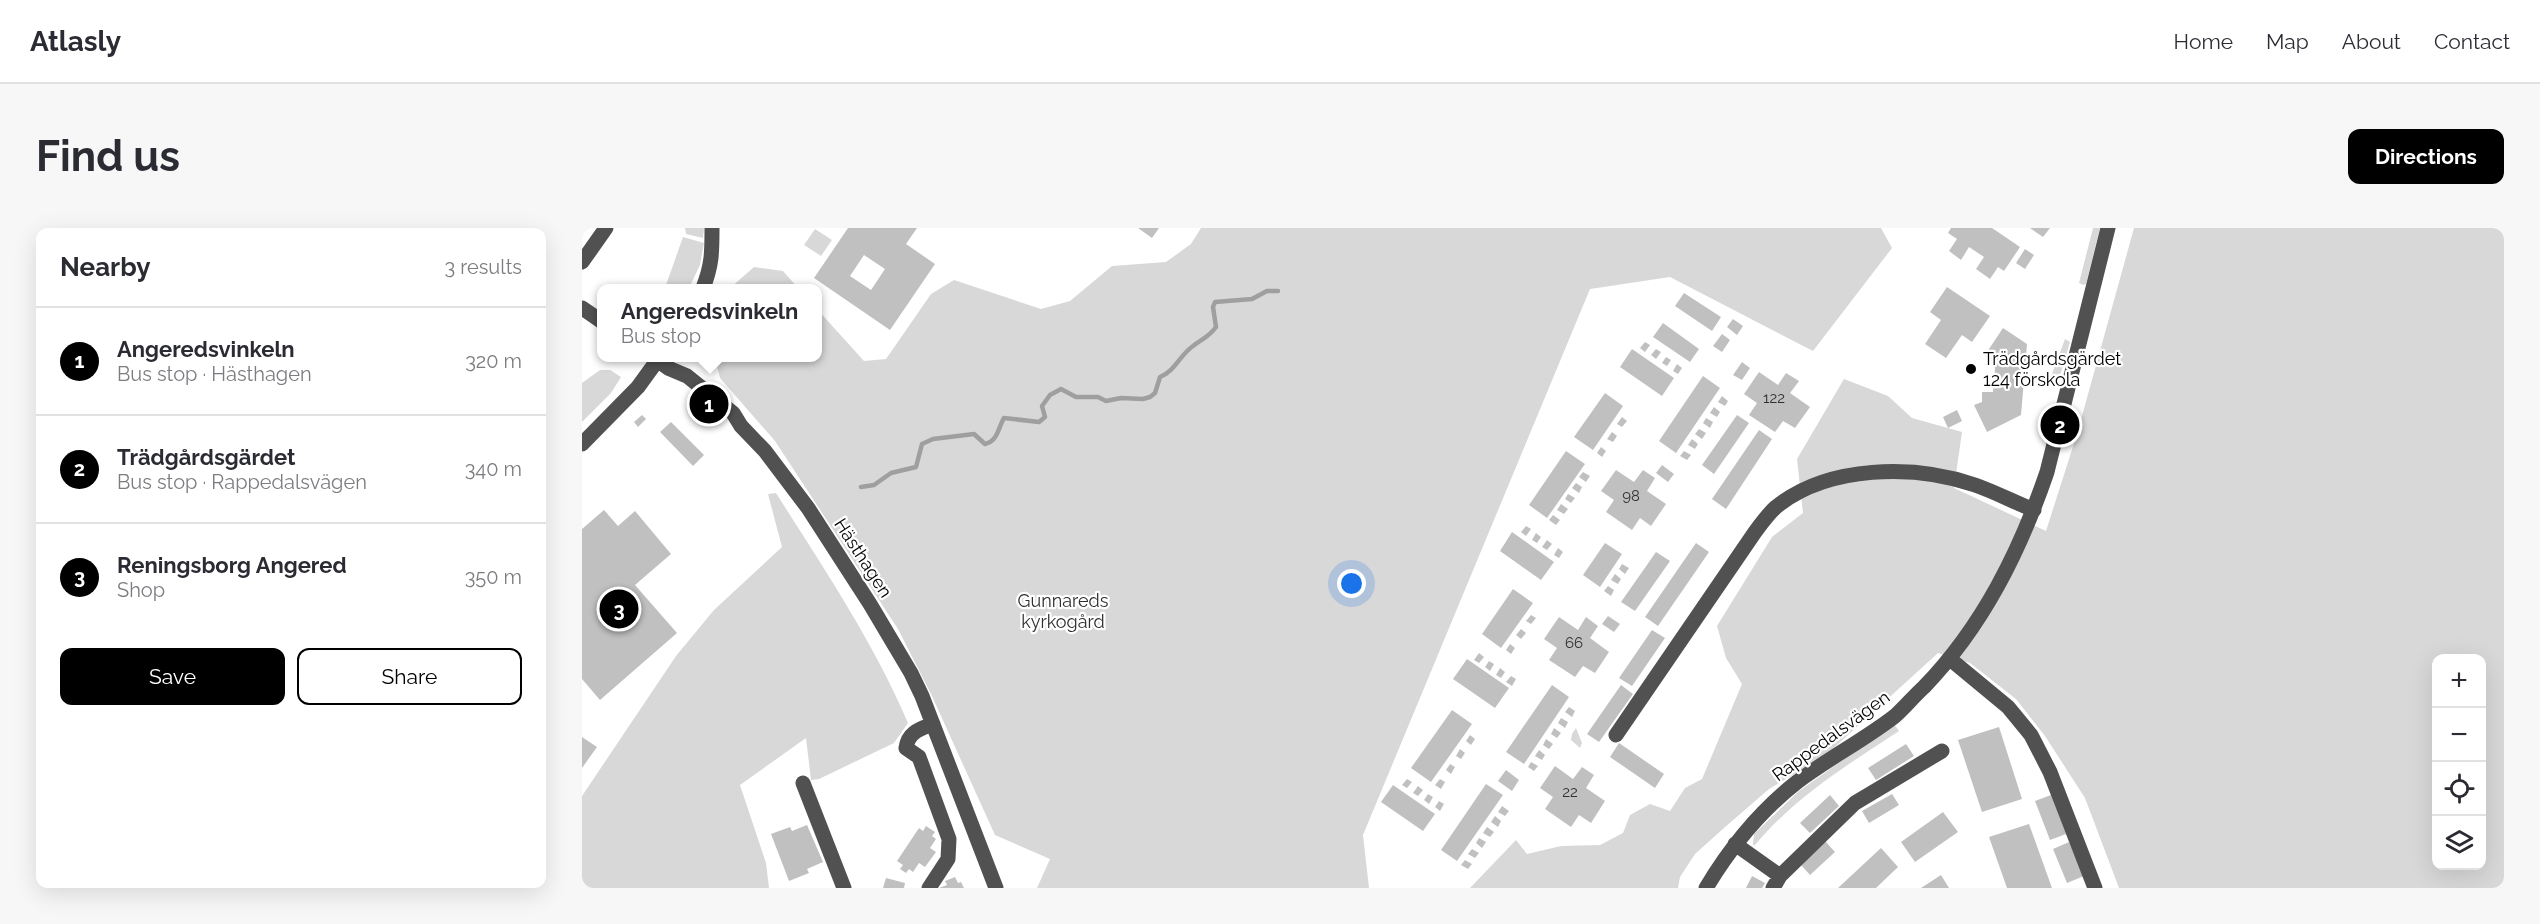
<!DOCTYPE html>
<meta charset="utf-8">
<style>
body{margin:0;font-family:Raleway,sans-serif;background:#f7f7f7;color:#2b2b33}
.controls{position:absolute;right:18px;bottom:18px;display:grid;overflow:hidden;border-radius:12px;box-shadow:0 6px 24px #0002}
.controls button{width:54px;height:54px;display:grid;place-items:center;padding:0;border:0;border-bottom:2px solid #e1e1e2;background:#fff;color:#2b2b33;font:30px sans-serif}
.you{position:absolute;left:770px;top:356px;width:21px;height:21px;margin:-15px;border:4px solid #fff;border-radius:50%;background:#1a73e8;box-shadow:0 0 0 9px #1a73e833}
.badge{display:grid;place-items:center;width:39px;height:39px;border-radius:50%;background:#000;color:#fff;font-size:20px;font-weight:700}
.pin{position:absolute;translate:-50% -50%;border:3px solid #fff;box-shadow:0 2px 6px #0006}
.popup{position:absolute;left:15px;top:56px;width:225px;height:78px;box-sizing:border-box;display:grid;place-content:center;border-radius:12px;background:#fff;filter:drop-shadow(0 2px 4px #0005);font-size:20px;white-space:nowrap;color:#7c7c81}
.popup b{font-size:22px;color:#2b2b33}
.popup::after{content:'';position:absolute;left:50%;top:100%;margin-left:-12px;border:12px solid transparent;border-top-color:#fff}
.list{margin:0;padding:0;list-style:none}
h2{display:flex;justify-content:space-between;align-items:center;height:78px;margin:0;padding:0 24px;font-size:26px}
h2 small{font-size:20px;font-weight:400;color:#7c7c81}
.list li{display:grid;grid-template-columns:39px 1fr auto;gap:18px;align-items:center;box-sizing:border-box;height:108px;padding:0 24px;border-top:2px solid #e1e1e2}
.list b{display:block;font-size:22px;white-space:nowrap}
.list p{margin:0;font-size:20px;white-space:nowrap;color:#7c7c81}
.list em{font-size:20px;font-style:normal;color:#7c7c81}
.actions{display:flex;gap:12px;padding:18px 24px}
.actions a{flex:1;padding:14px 0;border:2px solid #000;border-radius:12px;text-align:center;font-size:21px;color:#000}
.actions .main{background:#000;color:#fff}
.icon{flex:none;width:33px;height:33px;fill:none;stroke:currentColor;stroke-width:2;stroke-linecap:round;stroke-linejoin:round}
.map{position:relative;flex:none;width:1922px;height:660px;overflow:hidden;border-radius:12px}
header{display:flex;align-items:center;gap:36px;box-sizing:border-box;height:84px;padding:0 30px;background:#fff;border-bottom:2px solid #e1e1e2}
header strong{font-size:28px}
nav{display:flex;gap:33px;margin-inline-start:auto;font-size:21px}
.intro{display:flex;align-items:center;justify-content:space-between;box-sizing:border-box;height:144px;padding:0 36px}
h1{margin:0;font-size:42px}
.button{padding:15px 27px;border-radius:12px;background:#000;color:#fff;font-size:21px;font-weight:700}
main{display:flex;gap:36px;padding:0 36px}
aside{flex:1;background:#fff;border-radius:12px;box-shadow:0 6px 24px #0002}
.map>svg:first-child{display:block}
.green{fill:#d8d8d8;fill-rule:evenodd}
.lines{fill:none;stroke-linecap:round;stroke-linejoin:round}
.stream{stroke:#9f9f9f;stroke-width:4.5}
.building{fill:#c0c0c0;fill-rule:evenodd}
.minor{stroke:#515151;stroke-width:15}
.poi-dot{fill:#000;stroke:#fff;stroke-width:2}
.labels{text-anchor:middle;stroke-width:4.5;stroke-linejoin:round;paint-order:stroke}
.number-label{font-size:15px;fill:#303030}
.poi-label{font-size:18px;fill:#000;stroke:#fff;text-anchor:start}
.street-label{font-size:18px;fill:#000;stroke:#fff}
.park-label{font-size:18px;fill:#2f2f2f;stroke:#fff}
</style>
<header>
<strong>Atlasly</strong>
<nav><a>Home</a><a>Map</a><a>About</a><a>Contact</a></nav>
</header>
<div class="intro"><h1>Find us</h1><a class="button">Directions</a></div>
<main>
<aside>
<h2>Nearby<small>3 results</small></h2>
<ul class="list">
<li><span class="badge">1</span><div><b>Angeredsvinkeln</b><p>Bus stop · Hästhagen</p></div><em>320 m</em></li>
<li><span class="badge">2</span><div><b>Trädgårdsgärdet</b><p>Bus stop · Rappedalsvägen</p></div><em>340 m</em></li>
<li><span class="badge">3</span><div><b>Reningsborg Angered</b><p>Shop</p></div><em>350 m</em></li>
</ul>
<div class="actions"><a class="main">Save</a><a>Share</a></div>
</aside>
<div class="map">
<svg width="1922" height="660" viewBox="0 0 1922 660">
<rect width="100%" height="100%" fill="#fff"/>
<path class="green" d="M 103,0 L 122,0 L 121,10 L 104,6 Z
M 619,0 L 1299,0 L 1310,20 L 1231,123 L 1088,49 L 1008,61 L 781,607 L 787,660 L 455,660 L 468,631 L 413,607 L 349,466 L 316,401 L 193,213 L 138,150 L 133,130 L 235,130 L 235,81 L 282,133 L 304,131 L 349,66 L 372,52 L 459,81 L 488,73 L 530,38 L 584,34 L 609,16 Z
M 1511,0 L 1518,0 L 1504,56 L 1501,57 L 1497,55 Z
M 1552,0 L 1922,0 L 1922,660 L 1537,660 L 1503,570 L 1463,508 L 1434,471 L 1388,435 L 1356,425 L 1244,527 L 1187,561 L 1142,600 L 1113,626 L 1098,649 L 1096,660 L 888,660 L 934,612 L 945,626 L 979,618 L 1018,617 L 1041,605 L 1048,587 L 1068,576 L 1088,583 L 1103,560 L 1120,551 L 1160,456 L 1144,430 L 1135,398 L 1190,309 L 1221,285 L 1215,231 L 1262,151 L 1306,168 L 1330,190 L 1380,204 L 1372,260 L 1464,303 L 1495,206 ZM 1854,430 L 1900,430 L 1900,638 L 1854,638 Z
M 233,1 L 250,12 L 239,28 L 222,17 Z
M 101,9 L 122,15 L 118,37 L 107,60 L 83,60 Z
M 172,39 L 201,43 L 216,60 L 148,60 Z
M 1483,111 L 1488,114 L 1475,158 L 1467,154 Z
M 18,142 L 28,142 L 39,149 L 29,165 L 0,194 L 0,155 Z
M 194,265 C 242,341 291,413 326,495 L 312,515 L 237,551 L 229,552 L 224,510 L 158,557 L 184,635 L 187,660 L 0,660 L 0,568 L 94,428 L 132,382 L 200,319 L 186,266 Z
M 1312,496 L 1317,503 C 1265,537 1213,569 1172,618 L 1171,616 L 1172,606 L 1217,563 Z
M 994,500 L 1000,515 L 998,520 L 989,512 L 990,506 Z"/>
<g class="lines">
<path class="stream" d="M 279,259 L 292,257 L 309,245 L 334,239 L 340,216 L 351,211 L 392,206 L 403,216 C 416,213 416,200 422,190 L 457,194 L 463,189 L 460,178 L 468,167 L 479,161 L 494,169 L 516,169 L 524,173 L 539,170 L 561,171 L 568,169 L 573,165 L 578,149 C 593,143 598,127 611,118 C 620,111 627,109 634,99 L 631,79 L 633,74 L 670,71 L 685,63 L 696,63"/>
</g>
<path class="building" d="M 266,0 L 335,0 L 324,16 L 353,36 L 308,102 L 232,50 ZM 282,27 L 303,41 L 289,62 L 268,48 Z
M 556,0 L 577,0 L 570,10 Z
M 1369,0 L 1410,0 L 1438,19 L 1422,43 L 1416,39 L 1408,51 L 1394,41 L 1402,29 L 1387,19 L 1379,32 L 1367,23 L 1375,11 L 1366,5 Z
M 1448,0 L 1468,0 L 1461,9 Z
M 1443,21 L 1452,27 L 1443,41 L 1434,35 Z
M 1365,59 L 1408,88 L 1390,114 L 1380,107 L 1364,130 L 1343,116 L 1359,92 L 1348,84 Z
M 1102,65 L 1139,89 L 1130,103 L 1093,78 Z
M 1151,91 L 1161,98 L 1155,107 L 1145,99 Z
M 1081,95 L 1117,121 L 1108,134 L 1071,109 Z
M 1421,100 L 1445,116 L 1439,187 L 1405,204 L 1392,177 L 1400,174 L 1400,164 L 1411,164 L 1413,140 L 1403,127 Z
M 1140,106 L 1148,112 L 1140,124 L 1131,118 Z
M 1063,114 L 1068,117 L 1063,124 L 1058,120 Z
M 1050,121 L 1092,150 L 1080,168 L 1038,139 Z
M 1074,121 L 1079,124 L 1074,131 L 1069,127 Z
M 1084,129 L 1089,132 L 1085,138 L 1080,135 Z
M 1160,134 L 1168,140 L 1160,152 L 1151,147 Z
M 1095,136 L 1100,140 L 1096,146 L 1091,143 Z
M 1177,144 L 1196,157 L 1204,145 L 1217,153 L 1208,165 L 1228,179 L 1213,200 L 1201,193 L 1193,204 L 1167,187 L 1175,175 L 1162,166 Z
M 1121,148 L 1138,160 L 1094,225 L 1077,213 Z
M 1023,165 L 1041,178 L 1011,222 L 992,209 Z
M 1140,168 L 1146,173 L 1143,178 L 1136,174 Z
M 1132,179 L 1138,184 L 1135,189 L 1128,185 Z
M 1375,182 L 1380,193 L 1366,200 L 1361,189 Z
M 60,187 L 64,191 L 56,199 L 52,194 Z
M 1155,187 L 1167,195 L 1132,246 L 1120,237 Z
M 1040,189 L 1045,193 L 1040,199 L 1035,196 Z
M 1124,190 L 1131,194 L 1128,200 L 1121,195 Z
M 89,194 L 122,227 L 111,238 L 78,204 Z
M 1117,201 L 1124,205 L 1120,211 L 1113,206 Z
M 1177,202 L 1190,211 L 1144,281 L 1130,271 Z
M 1030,204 L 1035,208 L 1031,214 L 1025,211 Z
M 1110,211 L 1116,216 L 1113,221 L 1106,217 Z
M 1019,219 L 1024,223 L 1020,229 L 1015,225 Z
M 984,223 L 1003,236 L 965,290 L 947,277 Z
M 1102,223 L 1109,227 L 1105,232 L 1098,228 Z
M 1080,237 L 1092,246 L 1086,254 L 1074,245 Z
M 1034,242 L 1052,254 L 1061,242 L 1073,250 L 1065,263 L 1084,276 L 1069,298 L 1058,290 L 1050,302 L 1024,284 L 1032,272 L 1019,263 Z
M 1001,244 L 1008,248 L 1004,254 L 997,249 Z
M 994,255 L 1000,259 L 997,265 L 990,260 Z
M 986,266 L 993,270 L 989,275 L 983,271 Z
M 979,276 L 986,281 L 982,286 L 975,282 Z
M 22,282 L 36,298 L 53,283 L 89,326 L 53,357 L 95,405 L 18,472 L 0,451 L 0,301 Z
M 971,287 L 978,292 L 974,297 L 967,292 Z
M 944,298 L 949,301 L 944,308 L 939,304 Z
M 930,304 L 972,334 L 959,352 L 918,323 Z
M 954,305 L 959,309 L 955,315 L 950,312 Z
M 965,312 L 970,316 L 965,322 L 960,319 Z
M 1023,315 L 1040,326 L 1018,359 L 1001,347 Z
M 1114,315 L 1127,324 L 1076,398 L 1063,389 Z
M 976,320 L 981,324 L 977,330 L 972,327 Z
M 1074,324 L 1088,333 L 1053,383 L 1039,374 Z
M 1040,336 L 1047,340 L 1043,346 L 1037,341 Z
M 1033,346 L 1039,351 L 1036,356 L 1029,352 Z
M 1026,358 L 1032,362 L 1029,368 L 1022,363 Z
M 931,361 L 951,375 L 919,420 L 900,406 Z
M 949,387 L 954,390 L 949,396 L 944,393 Z
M 1026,388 L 1038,396 L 1032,404 L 1020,396 Z
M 977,389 L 996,402 L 1004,389 L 1016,398 L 1008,410 L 1027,424 L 1013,445 L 1001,438 L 993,449 L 967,432 L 975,420 L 962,411 Z
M 939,401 L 944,405 L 939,411 L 934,407 Z
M 1070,402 L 1083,410 L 1050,458 L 1037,450 Z
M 928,416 L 933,420 L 929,426 L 924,422 Z
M 897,425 L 902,429 L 897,435 L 892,432 Z
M 885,431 L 927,460 L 913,480 L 871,451 Z
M 907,433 L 912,436 L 908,443 L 903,439 Z
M 918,440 L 923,444 L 919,450 L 914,447 Z
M 929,448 L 934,451 L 930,458 L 924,454 Z
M 970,457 L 987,469 L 942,536 L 924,524 Z
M 1039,457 L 1051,466 L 1017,514 L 1005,506 Z
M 987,479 L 993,483 L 990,489 L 983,484 Z
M 870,482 L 890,496 L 849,554 L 829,540 Z
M 979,490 L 986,494 L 983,500 L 976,495 Z
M 1417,499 L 1440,571 L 1400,584 L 1376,512 Z
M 972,500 L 979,505 L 975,510 L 969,506 Z
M 888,507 L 893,511 L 889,517 L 884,513 Z
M 0,509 L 15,519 L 0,540 Z
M 964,511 L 971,516 L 967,521 L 961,517 Z
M 1037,515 L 1082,546 L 1073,560 L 1028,529 Z
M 1324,516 L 1332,528 L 1294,552 L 1286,540 Z
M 878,521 L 883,525 L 879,531 L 874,528 Z
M 957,522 L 963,527 L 960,532 L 953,528 Z
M 949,534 L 956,538 L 952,543 L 946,539 Z
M 868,536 L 873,539 L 869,546 L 864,542 Z
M 973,538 L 991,551 L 1000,539 L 1012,547 L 1004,560 L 1023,573 L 1009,595 L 997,587 L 989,599 L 963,581 L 971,569 L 958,560 Z
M 924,542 L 937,552 L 930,563 L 916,553 Z
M 825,551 L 830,554 L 825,560 L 820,557 Z
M 858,551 L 863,554 L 859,561 L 853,557 Z
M 904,556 L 921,567 L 875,633 L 859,622 Z
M 811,557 L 853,586 L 841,603 L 799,574 Z
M 836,558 L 841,562 L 836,568 L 831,565 Z
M 846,566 L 851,569 L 847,576 L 842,572 Z
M 1310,566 L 1317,577 L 1287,595 L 1280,583 Z
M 1248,567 L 1257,578 L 1228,605 L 1218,595 Z
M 1469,567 L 1484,606 L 1468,612 L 1453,573 Z
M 857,573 L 862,576 L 858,583 L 853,579 Z
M 920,578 L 927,583 L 923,588 L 916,584 Z
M 1361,584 L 1376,604 L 1333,634 L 1319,614 Z
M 913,588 L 919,593 L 916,599 L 909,594 Z
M 1447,596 L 1470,660 L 1425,660 L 1407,609 Z
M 225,597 L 241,634 L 225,641 L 227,645 L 207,653 L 189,606 L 208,599 L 210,603 Z
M 344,598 L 353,604 L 350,608 L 354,611 L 348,620 L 354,624 L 343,639 L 337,635 L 331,644 L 327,641 L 324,645 L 318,641 L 321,637 L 315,633 L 337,600 L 341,603 Z
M 905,599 L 912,604 L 908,609 L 901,605 Z
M 897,610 L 904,614 L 900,620 L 894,615 Z
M 1243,613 L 1253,624 L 1228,647 L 1219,637 Z
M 1487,614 L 1502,648 L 1485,655 L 1471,621 Z
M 1299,620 L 1316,639 L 1294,660 L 1256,660 Z
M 890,621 L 897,625 L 893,630 L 886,626 Z
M 883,632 L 890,636 L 886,641 L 879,637 Z
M 1359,647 L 1367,660 L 1339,660 Z
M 1170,648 L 1183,655 L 1180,660 L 1164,660 Z
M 373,649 L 376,655 L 379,654 L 382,660 L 357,660 L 365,657 L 363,653 Z
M 304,650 L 323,655 L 322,660 L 301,660 Z"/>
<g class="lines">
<path class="minor" d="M 0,34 L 24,0
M 121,60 C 130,37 130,25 130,0
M 0,80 L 19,93
M 72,130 L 86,140 L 105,148 L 151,185 L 159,198 L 183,223 L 226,280 L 288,376 L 329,445 L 340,468 L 414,660
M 0,216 L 56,159 L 77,130
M 1368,431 L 1426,479 L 1449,507 L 1468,544 L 1513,660
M 1034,507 L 1173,304 C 1179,296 1186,286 1194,279 C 1246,237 1332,236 1393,257 C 1413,264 1432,274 1452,282
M 221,555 L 262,660
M 1153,616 L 1198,648
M 347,660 L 366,631 L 367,611 L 337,529 L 324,520 C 326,504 338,501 351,496
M 1124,660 C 1148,620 1178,583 1215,554 C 1247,530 1282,512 1313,488 C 1323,479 1332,468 1342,459 C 1401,398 1438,323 1465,244 L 1526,0
M 1191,660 L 1198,648 L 1273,575 L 1360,523"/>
</g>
<circle class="poi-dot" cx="1389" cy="141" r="6"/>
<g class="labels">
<g class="number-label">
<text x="1192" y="175">122</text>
<text x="1049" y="273">98</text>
<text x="992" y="420">66</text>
<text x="988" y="569">22</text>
</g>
<g class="poi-label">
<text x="1401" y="137">Trädgårdsgärdet<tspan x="1401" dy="21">124 förskola</tspan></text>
</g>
<g class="street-label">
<text transform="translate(281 330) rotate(57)" y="6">Hästhagen</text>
<text transform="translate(1249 508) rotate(-36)" y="6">Rappedalsvägen</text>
</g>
<g class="park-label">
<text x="481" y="379">Gunnareds<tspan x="481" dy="21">kyrkogård</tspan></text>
</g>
</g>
</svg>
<div class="controls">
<button>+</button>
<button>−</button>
<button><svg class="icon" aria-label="locate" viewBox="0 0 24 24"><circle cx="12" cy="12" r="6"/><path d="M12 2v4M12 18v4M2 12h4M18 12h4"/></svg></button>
<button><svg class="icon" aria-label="layers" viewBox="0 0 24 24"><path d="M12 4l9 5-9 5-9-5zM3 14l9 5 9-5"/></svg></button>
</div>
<div class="you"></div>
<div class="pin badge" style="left:127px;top:176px">1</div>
<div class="popup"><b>Angeredsvinkeln</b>Bus stop</div>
<div class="pin badge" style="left:1478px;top:197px">2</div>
<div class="pin badge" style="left:37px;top:381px">3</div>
</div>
</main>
